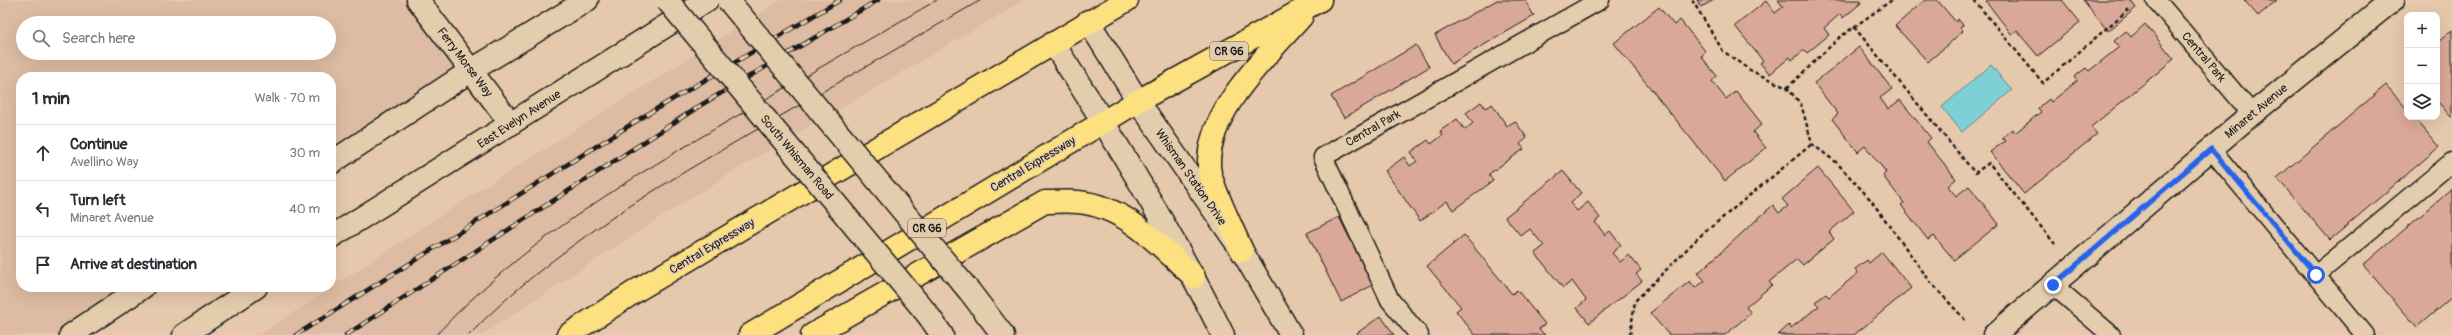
<!DOCTYPE html>
<meta charset="utf-8">
<style>
body{margin:0;font-family:Pangolin,sans-serif;background:#f2f2f3;color:#2b2b33}
.controls{position:absolute;right:12px;top:12px;display:grid;overflow:hidden;border-radius:8px;box-shadow:0 4px 16px #0002}
.controls button{width:36px;height:36px;display:grid;place-items:center;padding:0;border:0;border-bottom:1px solid #e1e1e2;background:#fff;color:#2b2b33;font:20px sans-serif}
.stop{position:absolute;width:12px;height:12px;margin:-9px;border:3px solid #2563eb;border-radius:50%;background:#fff}
.stop.end{background:#2563eb;border-color:#fff;box-shadow:0 1px 4px #0008}
.list{margin:0;padding:0;list-style:none}
h2{display:flex;justify-content:space-between;align-items:center;height:52px;margin:0;padding:0 16px;font-size:17px}
h2 small{font-size:13px;font-weight:400;color:#7c7c81}
.list li{display:grid;grid-template-columns:26px 1fr auto;gap:12px;align-items:center;box-sizing:border-box;height:56px;padding:0 16px;border-top:1px solid #e1e1e2}
.list b{display:block;font-size:15px;white-space:nowrap}
.list p{margin:0;font-size:13px;white-space:nowrap;color:#7c7c81}
.list em{font-size:13px;font-style:normal;color:#7c7c81}
.icon{flex:none;width:22px;height:22px;fill:none;stroke:currentColor;stroke-width:2;stroke-linecap:round;stroke-linejoin:round}
.map{position:relative;flex:none;width:2452px;height:335px;overflow:hidden}
.search{position:absolute;background:#fff;box-shadow:0 4px 16px #0002;left:16px;top:16px;width:320px;height:44px;display:flex;align-items:center;gap:10px;box-sizing:border-box;padding:0 14px;border-radius:22px;color:#7c7c81;font-size:15px}
.panel{position:absolute;background:#fff;box-shadow:0 4px 16px #0002;left:16px;top:72px;width:320px;height:220px;border-radius:16px}
.map>svg:first-child{display:block}
.built{fill:#debca3;fill-rule:evenodd}
.water{fill:#7fd0d6;stroke:#57888c}
.building{fill:#daa898;stroke:#1c1c1c}
.lines{fill:none;stroke-linecap:round;stroke-linejoin:round}
.service-casing{stroke:#1c1c1c;stroke-width:21}
.minor-casing{stroke:#1c1c1c;stroke-width:25}
.tertiary-casing{stroke:#1c1c1c;stroke-width:25}
.secondary-casing{stroke:#1c1c1c;stroke-width:25}
.trunk-casing{stroke:#1c1c1c;stroke-width:25}
.path{stroke:#1c1c1c;stroke-width:2.5;stroke-dasharray:4 3;stroke-linecap:butt}
.service{stroke:#e4cdad;stroke-width:18}
.minor{stroke:#e4cdad;stroke-width:22}
.tertiary{stroke:#e4cdad;stroke-width:22}
.secondary{stroke:#e4cdad;stroke-width:22}
.trunk{stroke:#fde080;stroke-width:22}
.tram{stroke:#1c1c1c;stroke-width:1}
.rail-casing{stroke:#1c1c1c;stroke-width:4.5}
.rail{stroke:#e4cdad;stroke-width:3;stroke-dasharray:9;stroke-linecap:butt}
.secondary-bridge-casing{stroke:#1c1c1c;stroke-width:25;stroke-linecap:butt}
.secondary-bridge{stroke:#e4cdad;stroke-width:22}
.route{stroke:#2563eb;stroke-width:5}
.labels{text-anchor:middle;stroke-width:3;stroke-linejoin:round;paint-order:stroke}
.shield{fill:#e4cdad;stroke:#585148;stroke-width:1}
.shield-label{font-size:11px;font-weight:bold;fill:#1c1c1c}
.street-label{font-size:12px;fill:#1c1c1c;stroke:#e4cdad}
</style>
<div class="map">
<svg width="2452" height="335" viewBox="0 0 2452 335">
<rect width="100%" height="100%" fill="#e6c9ac"/>
<filter id="ink" filterUnits="userSpaceOnUse"><feTurbulence type="fractalNoise" baseFrequency=".025" numOctaves="2"/><feDisplacementMap in="SourceGraphic" scale="8" xChannelSelector="R" yChannelSelector="G"/><feConvolveMatrix kernelMatrix="1 2 1 2 8 2 1 2 1" color-interpolation-filters="sRGB"/></filter>
<g filter="url(#ink)">
<path class="built" d="M 0,0 L 419,0 L 472,70 L 331,163 L 331,77 L 21,77 L 21,287 L 143,287 L 71,335 L 0,335 ZM 23,23 L 329,23 L 329,53 L 23,53 Z
M 781,0 L 1025,0 L 754,159 L 656,220 L 482,335 L 259,335 L 481,189 Z"/>
<path class="water" d="M 1991,65 L 2012,90 L 1962,132 L 1942,107 Z"/>
<path class="building" d="M 1497,0 L 1525,0 L 1534,16 L 1451,64 L 1435,35 Z
M 1697,0 L 1714,0 L 1701,7 Z
M 1778,0 L 1861,0 L 1861,3 L 1843,18 L 1840,14 L 1824,28 L 1829,35 L 1807,53 L 1804,50 L 1792,60 L 1790,57 L 1770,74 L 1760,63 L 1763,61 L 1735,26 L 1766,1 L 1775,13 L 1783,7 Z
M 1925,0 L 1937,0 L 1956,22 L 1958,19 L 1963,25 L 1960,28 L 1963,31 L 1928,62 L 1895,26 Z
M 1988,0 L 2062,0 L 2080,22 L 2038,56 L 2017,31 L 2012,35 L 1986,1 Z
M 2083,0 L 2130,0 L 2136,8 L 2108,31 Z
M 2244,0 L 2277,0 L 2258,16 Z
M 1659,7 L 1674,25 L 1680,20 L 1706,52 L 1701,56 L 1717,76 L 1712,81 L 1726,99 L 1736,91 L 1762,124 L 1753,132 L 1766,148 L 1725,181 L 1614,43 Z
M 2145,24 L 2174,59 L 2091,127 L 2097,134 L 2024,194 L 1990,152 L 2005,141 L 2002,138 L 2013,129 L 2015,133 L 2041,112 L 2038,108 L 2049,99 L 2051,102 L 2077,81 L 2074,77 L 2086,68 L 2089,71 L 2119,47 L 2114,41 L 2126,31 L 2131,37 Z
M 2452,30 L 2452,118 L 2437,101 L 2437,43 Z
M 1416,45 L 1429,67 L 1344,118 L 1331,96 Z
M 1859,47 L 1892,89 L 1880,98 L 1888,109 L 1900,100 L 1931,138 L 1927,142 L 1956,179 L 1948,186 L 1956,196 L 1969,186 L 1999,224 L 1954,260 L 1934,236 L 1928,240 L 1901,205 L 1904,203 L 1883,176 L 1886,172 L 1865,146 L 1858,152 L 1832,119 L 1838,114 L 1814,83 Z
M 2386,85 L 2407,109 L 2407,117 L 2414,117 L 2439,147 L 2330,240 L 2277,178 Z
M 1481,102 L 1485,108 L 1492,104 L 1507,126 L 1515,121 L 1527,138 L 1520,144 L 1524,149 L 1489,174 L 1493,181 L 1453,210 L 1447,201 L 1420,221 L 1385,171 L 1404,157 L 1410,166 L 1417,161 L 1411,152 L 1428,140 L 1431,144 L 1443,135 L 1440,131 L 1457,119 L 1465,130 L 1473,123 L 1466,113 Z
M 1818,168 L 1854,211 L 1829,232 L 1834,239 L 1803,265 L 1797,259 L 1769,282 L 1772,285 L 1746,307 L 1751,313 L 1725,335 L 1669,335 L 1650,313 L 1690,281 L 1695,288 L 1705,281 L 1698,273 L 1773,205 L 1779,213 L 1788,206 L 1782,199 Z
M 1563,171 L 1581,193 L 1570,203 L 1577,211 L 1588,202 L 1600,218 L 1595,222 L 1605,235 L 1610,231 L 1621,245 L 1612,253 L 1620,262 L 1629,255 L 1641,270 L 1636,274 L 1642,281 L 1589,323 L 1577,308 L 1586,300 L 1572,281 L 1563,288 L 1535,253 L 1544,246 L 1530,229 L 1521,236 L 1505,217 Z
M 2452,189 L 2452,297 L 2417,327 L 2363,265 Z
M 1339,217 L 1373,285 L 1341,302 L 1307,233 Z
M 1464,235 L 1512,294 L 1517,290 L 1545,324 L 1539,329 L 1545,335 L 1475,335 L 1456,311 L 1461,307 L 1427,266 Z
M 1882,252 L 1911,288 L 1854,335 L 1778,335 L 1789,325 L 1791,328 L 1819,306 L 1815,302 L 1826,294 L 1829,297 L 1858,273 L 1855,269 L 1867,260 L 1869,263 Z
M 1381,316 L 1394,335 L 1358,335 L 1357,333 Z"/>
<g class="lines">
<g class="service-casing">
<path id="service" d="M 2156,0 L 2252,114
M 2211,149 L 2365,335
M 2316,275 L 2452,162
M 2053,285 L 2111,335
M 1419,335 L 1390,300 L 1323,157 L 1600,0"/>
</g>
<g class="minor-casing">
<path id="minor" d="M 1994,335 L 2252,114 L 2393,0"/>
</g>
<g class="tertiary-casing">
<path id="tertiary" d="M 418,0 L 511,124"/>
</g>
<g class="secondary-casing">
<path id="secondary" d="M 1088,21 L 1138,101 L 1242,251 L 1291,335
M 1053,43 C 1114,137 1173,234 1223,335
M 331,163 L 472,70 L 587,0
M 331,237 L 707,0
M 970,292 L 1003,335
M 928,315 L 942,335
M 71,335 L 143,287
M 184,335 L 256,287"/>
</g>
<g class="trunk-casing">
<path id="trunk" d="M 1242,251 C 1235,234 1209,182 1209,166 C 1207,110 1268,55 1302,16
M 568,335 L 639,289 L 1127,0
M 750,335 L 1138,101 L 1320,0
M 812,335 L 1045,202 C 1056,202 1067,201 1078,202 C 1126,206 1161,247 1194,277"/>
</g>
<path class="path" d="M 1692,0 L 1723,51 L 1750,70 L 1787,88 L 1801,104 L 1812,144 L 1837,163 L 1870,199 L 1932,284 L 1967,322
M 1974,0 L 2043,83 L 2129,9
M 1854,27 L 1975,173 L 1989,163 L 2055,244
M 1787,88 L 1840,37 L 1892,0
M 1630,335 L 1635,301 L 1699,237 L 1812,144"/>
<use href="#service" class="service"/>
<use href="#minor" class="minor"/>
<use href="#tertiary" class="tertiary"/>
<use href="#secondary" class="secondary"/>
<use href="#trunk" class="trunk"/>
<path class="tram" d="M 436,335 C 521,243 629,179 737,116 C 803,77 870,39 937,0
M 469,335 C 553,248 660,185 765,125 C 837,83 909,42 981,0"/>
<g class="rail-casing">
<path id="rail" d="M 296,335 L 646,115 L 840,0
M 346,335 L 701,105 L 878,0"/>
</g>
<use href="#rail" class="rail"/>
<g class="secondary-bridge-casing">
<path id="secondary-bridge" d="M 667,0 L 928,315
M 728,0 L 970,292"/>
</g>
<use href="#secondary-bridge" class="secondary-bridge"/>
</g>
</g>
<g class="lines" filter="url(#ink)">
<path class="route" d="M 2053,285 L 2211,149 L 2316,275"/>
</g>
<g class="labels">
<g class="shield">
<rect x="1210" y="42" width="38" height="18" rx="3"/>
<rect x="908" y="219" width="38" height="18" rx="3"/>
</g>
<g class="shield-label">
<text x="1229" y="55">CR G6</text>
<text x="927" y="232">CR G6</text>
</g>
<g class="street-label">
<text transform="translate(2204 57) rotate(50)" y="4">Central Park</text>
<text transform="translate(465 62) rotate(53)" y="4">Ferry Morse Way</text>
<text transform="translate(2256 111) rotate(-40)" y="4">Minaret Avenue</text>
<text transform="translate(519 119) rotate(-33)" y="4">East Evelyn Avenue</text>
<text transform="translate(1373 128) rotate(-30)" y="4">Central Park</text>
<text transform="translate(797 157) rotate(50)" y="4">South Whisman Road</text>
<text transform="translate(1033 164) rotate(-31)" y="4">Central Expressway</text>
<text transform="translate(1191 177) rotate(55)" y="4">Whisman Station Drive</text>
<text transform="translate(712 246) rotate(-31)" y="4">Central Expressway</text>
</g>
</g>
</svg>
<div class="controls">
<button>+</button>
<button>−</button>
<button><svg class="icon" aria-label="layers" viewBox="0 0 24 24"><path d="M12 4l9 5-9 5-9-5zM3 14l9 5 9-5"/></svg></button>
</div>
<div class="stop" style="left:2316px;top:275px"></div>
<div class="stop end" style="left:2053px;top:285px"></div>
<div class="search"><svg class="icon" aria-label="search" viewBox="0 0 24 24"><circle cx="10" cy="10" r="6"/><path d="M15 15l6 6"/></svg>Search here</div>
<section class="panel">
<h2>1 min<small>Walk · 70 m</small></h2>
<ul class="list">
<li><svg class="icon" aria-label="ahead" viewBox="0 0 24 24"><path d="M12 20V5M6 11l6-6 6 6"/></svg><div><b>Continue</b><p>Avellino Way</p></div><em>30 m</em></li>
<li><svg class="icon" aria-label="left" viewBox="0 0 24 24"><path d="M17 20v-9H6M10 6l-5 5 5 5"/></svg><div><b>Turn left</b><p>Minaret Avenue</p></div><em>40 m</em></li>
<li><svg class="icon" aria-label="arrive" viewBox="0 0 24 24"><path d="M6 21V4h12l-3 4 3 4H6"/></svg><div><b>Arrive at destination</b></div></li>
</ul>
</section>
</div>
